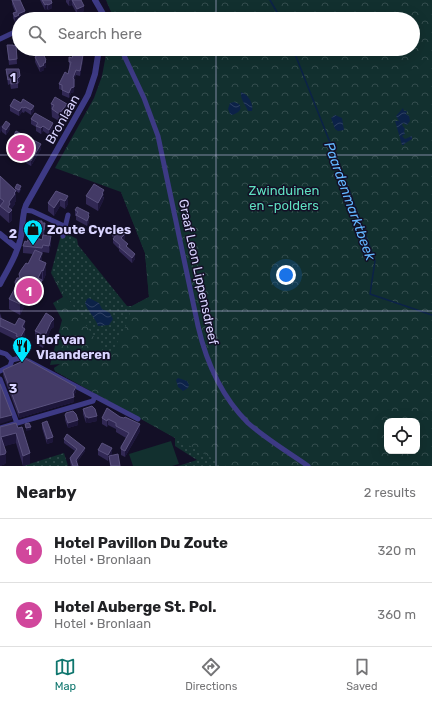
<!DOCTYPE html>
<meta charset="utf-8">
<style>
body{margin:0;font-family:Rubik,sans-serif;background:#f6f6f6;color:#202124}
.controls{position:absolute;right:12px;bottom:12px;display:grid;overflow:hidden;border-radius:8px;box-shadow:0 4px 16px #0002}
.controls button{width:36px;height:36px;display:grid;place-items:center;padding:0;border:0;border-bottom:1px solid #e0e0e0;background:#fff;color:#202124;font:20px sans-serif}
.you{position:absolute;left:286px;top:275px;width:14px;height:14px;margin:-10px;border:3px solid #fff;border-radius:50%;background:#1a73e8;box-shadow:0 0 0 6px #1a73e833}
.badge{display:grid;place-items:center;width:26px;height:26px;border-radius:50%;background:#0f766e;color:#fff;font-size:13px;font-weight:700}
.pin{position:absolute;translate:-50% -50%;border:2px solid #fff;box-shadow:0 1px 4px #0006}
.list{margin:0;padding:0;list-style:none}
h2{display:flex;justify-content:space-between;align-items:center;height:52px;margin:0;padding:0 16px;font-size:17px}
h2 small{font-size:13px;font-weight:400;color:#757577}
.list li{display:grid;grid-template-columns:26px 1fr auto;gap:12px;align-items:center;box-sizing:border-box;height:64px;padding:0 16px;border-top:1px solid #e0e0e0}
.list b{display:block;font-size:15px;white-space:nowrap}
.list p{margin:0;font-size:13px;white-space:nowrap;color:#757577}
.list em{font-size:13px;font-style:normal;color:#757577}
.icon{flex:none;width:22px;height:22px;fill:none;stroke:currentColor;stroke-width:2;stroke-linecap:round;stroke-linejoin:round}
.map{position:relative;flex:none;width:432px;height:466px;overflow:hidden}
.search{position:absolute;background:#fff;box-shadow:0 4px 16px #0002;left:12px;right:12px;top:12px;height:44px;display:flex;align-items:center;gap:10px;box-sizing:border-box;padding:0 14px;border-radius:22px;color:#757577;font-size:15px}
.sheet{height:180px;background:#fff}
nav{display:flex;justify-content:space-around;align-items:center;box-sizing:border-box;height:56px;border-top:1px solid #e0e0e0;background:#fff;font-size:11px;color:#757577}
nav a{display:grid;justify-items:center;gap:2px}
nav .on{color:#0f766e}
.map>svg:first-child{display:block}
.grass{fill:url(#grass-dots)}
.forest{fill:url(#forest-crowns);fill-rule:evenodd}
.pitch{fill:#12302f}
.water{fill:url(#water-waves)}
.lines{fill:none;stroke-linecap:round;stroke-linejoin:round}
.stream{stroke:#0c2248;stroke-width:1.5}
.minor{stroke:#3d3a85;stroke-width:5}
.tertiary{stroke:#3d3a85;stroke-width:6}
.wall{fill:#312854}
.shaded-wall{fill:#1d163a}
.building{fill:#433a66;stroke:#5a527e}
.grid{fill:none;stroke:#d9d4ff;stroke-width:1;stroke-opacity:0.55}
.labels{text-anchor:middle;stroke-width:3;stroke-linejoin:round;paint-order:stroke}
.street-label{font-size:13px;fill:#d9d4ff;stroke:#130f26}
.park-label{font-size:13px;fill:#5fe0c0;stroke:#130f26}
.poi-label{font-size:13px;font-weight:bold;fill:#d9d4ff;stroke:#130f26;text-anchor:start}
.water-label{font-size:14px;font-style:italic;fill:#62b6ff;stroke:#130f26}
.grid-label{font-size:13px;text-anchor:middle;font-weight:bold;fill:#d9d4ff;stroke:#130f26;stroke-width:3;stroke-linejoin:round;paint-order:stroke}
</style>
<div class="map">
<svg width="432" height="466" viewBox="0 0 432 466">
<defs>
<pattern id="grass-dots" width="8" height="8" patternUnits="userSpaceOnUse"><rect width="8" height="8" fill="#12302f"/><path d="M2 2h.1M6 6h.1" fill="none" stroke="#344d4e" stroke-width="1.8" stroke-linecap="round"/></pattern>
<pattern id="forest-crowns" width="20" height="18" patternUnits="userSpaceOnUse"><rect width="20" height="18" fill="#12302f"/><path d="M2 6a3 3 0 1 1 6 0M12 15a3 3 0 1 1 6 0" fill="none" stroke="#344d4e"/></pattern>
<pattern id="water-waves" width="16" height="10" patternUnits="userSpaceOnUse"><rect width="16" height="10" fill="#0c2248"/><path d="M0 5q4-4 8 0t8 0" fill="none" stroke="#2f4163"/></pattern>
</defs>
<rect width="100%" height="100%" fill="#130f26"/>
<path class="grass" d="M 121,192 L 302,466 L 178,466 L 197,460 L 175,446 L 175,438 L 55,371 L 54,368 L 105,355 L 51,273 L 62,231 L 77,239 L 78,245 L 127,306 L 132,306 L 149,297 L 145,253 Z
M 64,453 L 68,466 L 23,466 Z"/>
<path class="forest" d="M 106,0 L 432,0 L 432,466 L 226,466 L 55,371 L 54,368 L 60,364 L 50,365 L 62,320 L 53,303 L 63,297 L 51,273 L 106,355 L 113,351 L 127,323 L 132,306 L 149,297 L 145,253 L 121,192 L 55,168 L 94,98 L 102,76 L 107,49 L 413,49 L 413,19 L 114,19 ZM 387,421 L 417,421 L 417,451 L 387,451 Z"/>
<path class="pitch" d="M 171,441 L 179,464 L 172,466 L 133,466 L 129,454 Z"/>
<path class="water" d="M 241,92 C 248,94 254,104 252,111 L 248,111 C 246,105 240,100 241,92 Z
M 234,102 L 239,104 C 243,110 238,113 232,115 L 230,114 L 228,109 L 230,103 Z
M 403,108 L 404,111 L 407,111 L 406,114 L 409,116 L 410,121 L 407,125 L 403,123 L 402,125 L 405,129 L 404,131 L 405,134 L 402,136 L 405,139 L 412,136 L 412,139 L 404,144 L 404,145 L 402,145 L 395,121 L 399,121 L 396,116 Z
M 335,115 L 342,118 L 344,130 L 338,131 L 335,129 L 331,118 Z
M 89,298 L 99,303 L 102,309 L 110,313 L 113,319 L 109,325 L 98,326 C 95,317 88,312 85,303 L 87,299 Z
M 178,378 L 187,381 L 189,385 L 188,388 L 183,391 L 178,387 L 176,380 Z"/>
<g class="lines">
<path class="stream" d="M 270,0 L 281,19
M 293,49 L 352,198 L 375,261 L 370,294 L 432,315"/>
<path class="minor" d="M 0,39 L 19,30
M 121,49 L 144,98 L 158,136 L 198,326 C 206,361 222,397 248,423 C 266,439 288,452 308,466
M 24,210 L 32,211 L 64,226
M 63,236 L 68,215
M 0,352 L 6,354 L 12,360
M 12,360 L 20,358 L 28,361 L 138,419
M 0,371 L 10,366 L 12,360
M 0,379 L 17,423
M 0,428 L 93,401 L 95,396"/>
<path class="tertiary" d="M 95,0 L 106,19
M 0,234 L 17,248
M 0,284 C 8,269 18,253 21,236 C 23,225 22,215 26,205 L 88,95 L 95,74 L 99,49"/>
</g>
<path class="wall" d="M 12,0 L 20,0 L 25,16 L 19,19 L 19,21 L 15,22 L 13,18 L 13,13 L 15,12 L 12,4 Z
M 40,0 L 51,0 L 52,8 L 48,10 L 47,9 L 45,10 Z
M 66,0 L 81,0 L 84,11 L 77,14 L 72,5 L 69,6 L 66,2 Z
M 7,45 L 16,45 L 17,64 L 9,65 Z
M 35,50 L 46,65 L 46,68 L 44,68 L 44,70 L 40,72 L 35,62 L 35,57 L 36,56 Z
M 83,60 L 80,76 L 76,75 L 74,79 L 74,92 L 71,93 L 69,98 L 62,95 L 62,90 L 59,89 L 59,84 L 68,74 L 70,67 L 69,67 L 69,62 Z
M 6,69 L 20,81 L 18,84 L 18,88 L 11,89 L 10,84 L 8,85 Z
M 14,99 L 34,111 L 31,115 L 25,111 L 24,113 L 22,112 L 19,116 L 10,111 L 10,106 Z
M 51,104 L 67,112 L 59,121 L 52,117 Z
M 31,119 L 53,128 L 49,135 L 43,131 L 41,134 L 36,131 L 36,127 L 31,124 Z
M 2,127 L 10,129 L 6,135 L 2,132 L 2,130 L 0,133 Z
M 14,135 L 41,149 L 31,166 L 10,154 L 10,149 L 15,140 L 14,140 Z
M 0,176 L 15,190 L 15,188 L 21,189 L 19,193 L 16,191 L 16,201 L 15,202 L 15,204 L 11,209 L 12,220 L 9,223 L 0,215 Z
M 56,191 L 68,204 L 65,209 L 60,206 L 54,216 L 48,211 L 48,203 Z
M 86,196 L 104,197 L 103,201 L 98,211 L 86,204 Z
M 75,210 L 89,216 L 89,222 L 87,226 L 76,220 L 76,216 L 75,216 Z
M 42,223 L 45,228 L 44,235 L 35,234 L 35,229 Z
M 112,231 L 125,239 L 123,240 L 135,259 L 132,263 L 119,251 L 119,249 L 113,243 L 113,239 L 114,238 L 112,236 Z
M 27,242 L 51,243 L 49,253 L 43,252 L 42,256 L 42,261 L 46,274 L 43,281 L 42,281 L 42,290 L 36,304 L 34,303 L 34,305 L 27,301 L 20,315 L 9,309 L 9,299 L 15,287 L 15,282 L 19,278 L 19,274 L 28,264 L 33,254 L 23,253 L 23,246 Z
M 0,313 L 2,319 L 15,325 L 25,327 L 24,329 L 25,335 L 20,344 L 16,342 L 16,340 L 0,332 Z
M 54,327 L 51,329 L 43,348 L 38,345 L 38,340 L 35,339 L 35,331 Z
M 21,360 L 76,392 L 74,395 L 74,402 L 19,418 L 3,375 L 3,370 L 21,362 Z
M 107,408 L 140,431 L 125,457 L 121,455 L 121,447 L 126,438 L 116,432 L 116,429 L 108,425 L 107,427 L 102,424 L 102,418 Z
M 83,409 L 97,421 L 88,423 L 88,422 L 86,423 L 83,414 Z
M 65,415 L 78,425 L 68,428 L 65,420 Z
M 16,423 L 30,464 L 23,466 L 16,443 L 4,446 L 6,462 L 5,464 L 0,466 L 0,427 Z
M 42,423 L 53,442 L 47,444 L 42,428 Z
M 64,439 L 85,451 L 77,462 L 78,466 L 71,466 L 70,462 L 70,458 L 75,451 L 64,443 Z
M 98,450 L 112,454 L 111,455 L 120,466 L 110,466 L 109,458 L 108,461 L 98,455 Z"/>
<path class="shaded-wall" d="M 71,0 L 72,0 L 72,5 L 69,6 L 69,1 Z
M 52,3 L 52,8 L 48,10 L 48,5 Z
M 47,4 L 47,9 L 45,10 L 45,5 Z
M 84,6 L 84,11 L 77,14 L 77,9 Z
M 25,11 L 25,16 L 19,19 L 19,21 L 15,22 L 15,17 L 18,14 Z
M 83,55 L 83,60 L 80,76 L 80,71 Z
M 46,60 L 46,68 L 44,68 L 44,70 L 40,72 L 40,67 L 45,61 Z
M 76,70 L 74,92 L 71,93 L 69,98 L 69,93 L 73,78 Z
M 20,76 L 20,81 L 18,84 L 17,79 Z
M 67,104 L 67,112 L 59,121 L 59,114 Z
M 34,106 L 34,111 L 31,115 L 31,110 Z
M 22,107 L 22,112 L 19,116 L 19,111 Z
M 53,123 L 53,128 L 49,135 L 49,130 Z
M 10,124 L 10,129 L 6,135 L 6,130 Z
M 2,125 L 2,130 L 0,133 L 0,127 Z
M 43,126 L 43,131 L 41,134 L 41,128 Z
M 41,144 L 41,149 L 31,166 L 31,161 Z
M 104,190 L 103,201 L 98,211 L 98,203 Z
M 16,191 L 16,201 L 15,202 L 15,204 L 10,211 L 12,210 L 12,220 L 9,223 L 9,213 L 8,212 L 9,202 Z
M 68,196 L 68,204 L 65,209 L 65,201 Z
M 60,199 L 60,206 L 54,216 L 54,208 Z
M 89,213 L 89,222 L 87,226 L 88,215 Z
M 125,234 L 125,239 L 121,243 L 121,238 Z
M 51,236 L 51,243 L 49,253 L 49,246 Z
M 42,253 L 42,263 L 39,260 Z
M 135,254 L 135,259 L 132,263 L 132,258 Z
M 46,263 L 46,274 L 43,281 L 43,271 Z
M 42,270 L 42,290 L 36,304 L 36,293 L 38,278 Z
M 27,291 L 27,301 L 20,315 L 20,304 Z
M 54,319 L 54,327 L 51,329 L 43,348 L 43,340 L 51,322 Z
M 25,321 L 25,327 L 22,334 L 22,327 Z
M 25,329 L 25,335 L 20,344 L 20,338 Z
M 76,387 L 76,392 L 73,397 L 73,392 Z
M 74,397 L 74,402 L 19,418 L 19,413 Z
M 12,415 L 12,420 L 0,424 L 0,418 Z
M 97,416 L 97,421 L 88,423 L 88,418 Z
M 86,417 L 88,417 L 88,422 L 86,423 Z
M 108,419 L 108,425 L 107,427 L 107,421 Z
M 78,420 L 78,425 L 68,428 L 68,423 Z
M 140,424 L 140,431 L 125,457 L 125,451 Z
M 31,427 L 31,430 L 26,431 L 26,428 Z
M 16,433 L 16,443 L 1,447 L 1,437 Z
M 53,437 L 53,442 L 47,444 L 47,439 Z
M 85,448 L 85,451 L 76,463 L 76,460 Z
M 112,448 L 112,454 L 110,457 L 109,456 L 109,458 L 108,461 L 108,455 Z
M 6,452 L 6,462 L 5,464 L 0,466 L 0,455 Z
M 30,453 L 30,464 L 23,466 L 23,456 Z"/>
<path class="building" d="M 12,0 L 20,0 L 25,11 L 18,14 L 19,15 L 15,17 L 13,13 L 17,12 Z
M 42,0 L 51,0 L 52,3 L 48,5 L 47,4 L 45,5 Z
M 72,0 L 81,0 L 84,6 L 77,9 Z
M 7,45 L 13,45 L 13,46 L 16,45 L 17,59 L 9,60 Z
M 37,49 L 41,49 L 46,60 L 45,61 L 46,62 L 43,64 L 44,65 L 40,67 L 35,57 L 38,55 L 35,50 Z
M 74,52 L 83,55 L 80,71 L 76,70 L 73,78 L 74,79 L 74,87 L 71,88 L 69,93 L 62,90 L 62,85 L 59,84 L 65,72 L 68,74 L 71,62 L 69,62 L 69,57 L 72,58 Z
M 6,69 L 19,69 L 20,76 L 17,79 L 18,83 L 11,84 L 10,79 L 8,80 Z
M 55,97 L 67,104 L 59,114 L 52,109 L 54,105 L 51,104 Z
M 14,99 L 21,103 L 23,99 L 34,106 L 31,110 L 25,107 L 24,108 L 22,107 L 19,111 L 10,106 Z
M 35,113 L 53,123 L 49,130 L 43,126 L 41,128 L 36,126 L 38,123 L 31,119 Z
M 6,121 L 10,124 L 6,130 L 2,127 Z
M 16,131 L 41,144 L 31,161 L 10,149 L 17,136 L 14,135 Z
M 0,176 L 16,191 L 14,193 L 15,194 L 9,202 L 10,204 L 8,207 L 12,210 L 9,213 L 0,206 L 4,201 L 0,198 Z
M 17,184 L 21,186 L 19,190 L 15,188 Z
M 94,184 L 104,190 L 102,193 L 103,194 L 98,203 L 86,196 Z
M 56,191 L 68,196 L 65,201 L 60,199 L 54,208 L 48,203 Z
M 77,207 L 89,213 L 88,215 L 89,216 L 87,221 L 76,215 L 78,212 L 75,210 Z
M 36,221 L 42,221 L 42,223 L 45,223 L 44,230 L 35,229 Z
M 115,227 L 125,234 L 121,238 L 128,244 L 126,246 L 135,254 L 132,258 L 119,247 L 120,245 L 113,239 L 116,235 L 112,231 Z
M 30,235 L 42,240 L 43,235 L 51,236 L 49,246 L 43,245 L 42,248 L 23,246 L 25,241 L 27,242 Z
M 35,250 L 42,253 L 39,260 L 46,263 L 43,271 L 42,270 L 38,278 L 42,280 L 36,293 L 34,293 L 34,294 L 27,291 L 20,304 L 9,299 L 16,286 L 15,282 L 17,278 L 20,278 L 19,274 L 21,270 L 26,263 L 28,264 Z
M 46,313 L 52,317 L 54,319 L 51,322 L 43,340 L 38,337 L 40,333 L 35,331 Z
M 0,318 L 15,325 L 19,318 L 25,321 L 22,327 L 25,329 L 20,338 L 16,336 L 17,334 L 0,326 Z
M 24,358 L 76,387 L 73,392 L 74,397 L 19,413 L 3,370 L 21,362 L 21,360 Z
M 0,384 L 12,415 L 0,418 Z
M 92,406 L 95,409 L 97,416 L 88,418 L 88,417 L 86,417 L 83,409 Z
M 107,408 L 120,417 L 124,418 L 125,417 L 140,424 L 125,451 L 121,449 L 121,447 L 129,433 L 116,426 L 116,423 L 108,419 L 107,421 L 102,418 Z
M 73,411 L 76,414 L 78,420 L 68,423 L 65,415 L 66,413 Z
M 47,421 L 53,437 L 47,439 L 42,423 Z
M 16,423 L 18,428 L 22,427 L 30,453 L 23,456 L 16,433 L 1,437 L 6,452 L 5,454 L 0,455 L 0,427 Z
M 29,423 L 31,427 L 26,428 L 25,424 Z
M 67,434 L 85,448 L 76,460 L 78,466 L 73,466 L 70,458 L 77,449 L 64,439 Z
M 102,443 L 112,448 L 108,455 L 98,450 Z
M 118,454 L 120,466 L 111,466 L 109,456 Z"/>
<path class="grid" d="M 216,0 L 216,19M 216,49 L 216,466M 0,155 L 432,155M 0,311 L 432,311"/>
<defs>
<g id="shop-pin" transform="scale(1)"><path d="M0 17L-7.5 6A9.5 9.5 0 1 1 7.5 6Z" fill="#00e5ff" stroke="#130f26"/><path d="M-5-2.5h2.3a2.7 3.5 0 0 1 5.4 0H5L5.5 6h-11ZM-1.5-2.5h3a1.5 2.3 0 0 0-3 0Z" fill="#111"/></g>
<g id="restaurant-pin" transform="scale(1)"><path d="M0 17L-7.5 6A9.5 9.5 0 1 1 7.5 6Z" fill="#00e5ff" stroke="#130f26"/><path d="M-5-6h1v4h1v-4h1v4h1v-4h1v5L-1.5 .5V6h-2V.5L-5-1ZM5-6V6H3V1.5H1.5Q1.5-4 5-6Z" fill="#111"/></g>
</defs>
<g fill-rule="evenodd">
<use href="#shop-pin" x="33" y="229"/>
<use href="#restaurant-pin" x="22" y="346"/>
</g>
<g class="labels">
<g class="street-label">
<text transform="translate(62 119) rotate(-60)" y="5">Bronlaan</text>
<text transform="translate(199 272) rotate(78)" y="5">Graaf Leon Lippensdreef</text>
</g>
<g class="park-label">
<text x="284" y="195">Zwinduinen<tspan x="284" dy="15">en -polders</tspan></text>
</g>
<g class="poi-label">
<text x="47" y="234">Zoute Cycles</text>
<text x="36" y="344">Hof van<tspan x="36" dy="15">Vlaanderen</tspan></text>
</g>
<g class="water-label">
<text transform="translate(350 201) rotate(70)" y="5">Paardenmarktbeek</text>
</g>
</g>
<g class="grid-label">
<text x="13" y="82">1</text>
<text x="13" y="238">2</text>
<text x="13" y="393">3</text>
</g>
</svg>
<div class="controls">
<button><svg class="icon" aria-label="locate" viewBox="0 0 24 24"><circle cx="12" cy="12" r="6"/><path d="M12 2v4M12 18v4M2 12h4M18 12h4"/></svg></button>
</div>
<div class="you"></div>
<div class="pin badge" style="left:29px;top:291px;background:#d1479c">1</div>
<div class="pin badge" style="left:21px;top:148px;background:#d1479c">2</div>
<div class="search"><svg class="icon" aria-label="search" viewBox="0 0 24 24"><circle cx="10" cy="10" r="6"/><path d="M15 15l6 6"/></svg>Search here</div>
</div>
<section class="sheet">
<h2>Nearby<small>2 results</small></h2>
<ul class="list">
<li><span class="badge" style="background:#d1479c">1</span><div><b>Hotel Pavillon Du Zoute</b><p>Hotel · Bronlaan</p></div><em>320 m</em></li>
<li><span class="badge" style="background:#d1479c">2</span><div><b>Hotel Auberge St. Pol.</b><p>Hotel · Bronlaan</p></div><em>360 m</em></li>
</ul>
</section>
<nav>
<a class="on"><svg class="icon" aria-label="map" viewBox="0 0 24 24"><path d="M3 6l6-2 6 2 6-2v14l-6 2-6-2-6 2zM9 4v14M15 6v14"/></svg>Map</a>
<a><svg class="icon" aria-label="directions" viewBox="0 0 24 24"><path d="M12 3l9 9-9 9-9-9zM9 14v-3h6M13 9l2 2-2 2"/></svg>Directions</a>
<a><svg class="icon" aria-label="saved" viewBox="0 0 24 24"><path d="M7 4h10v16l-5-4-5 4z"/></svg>Saved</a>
</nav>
